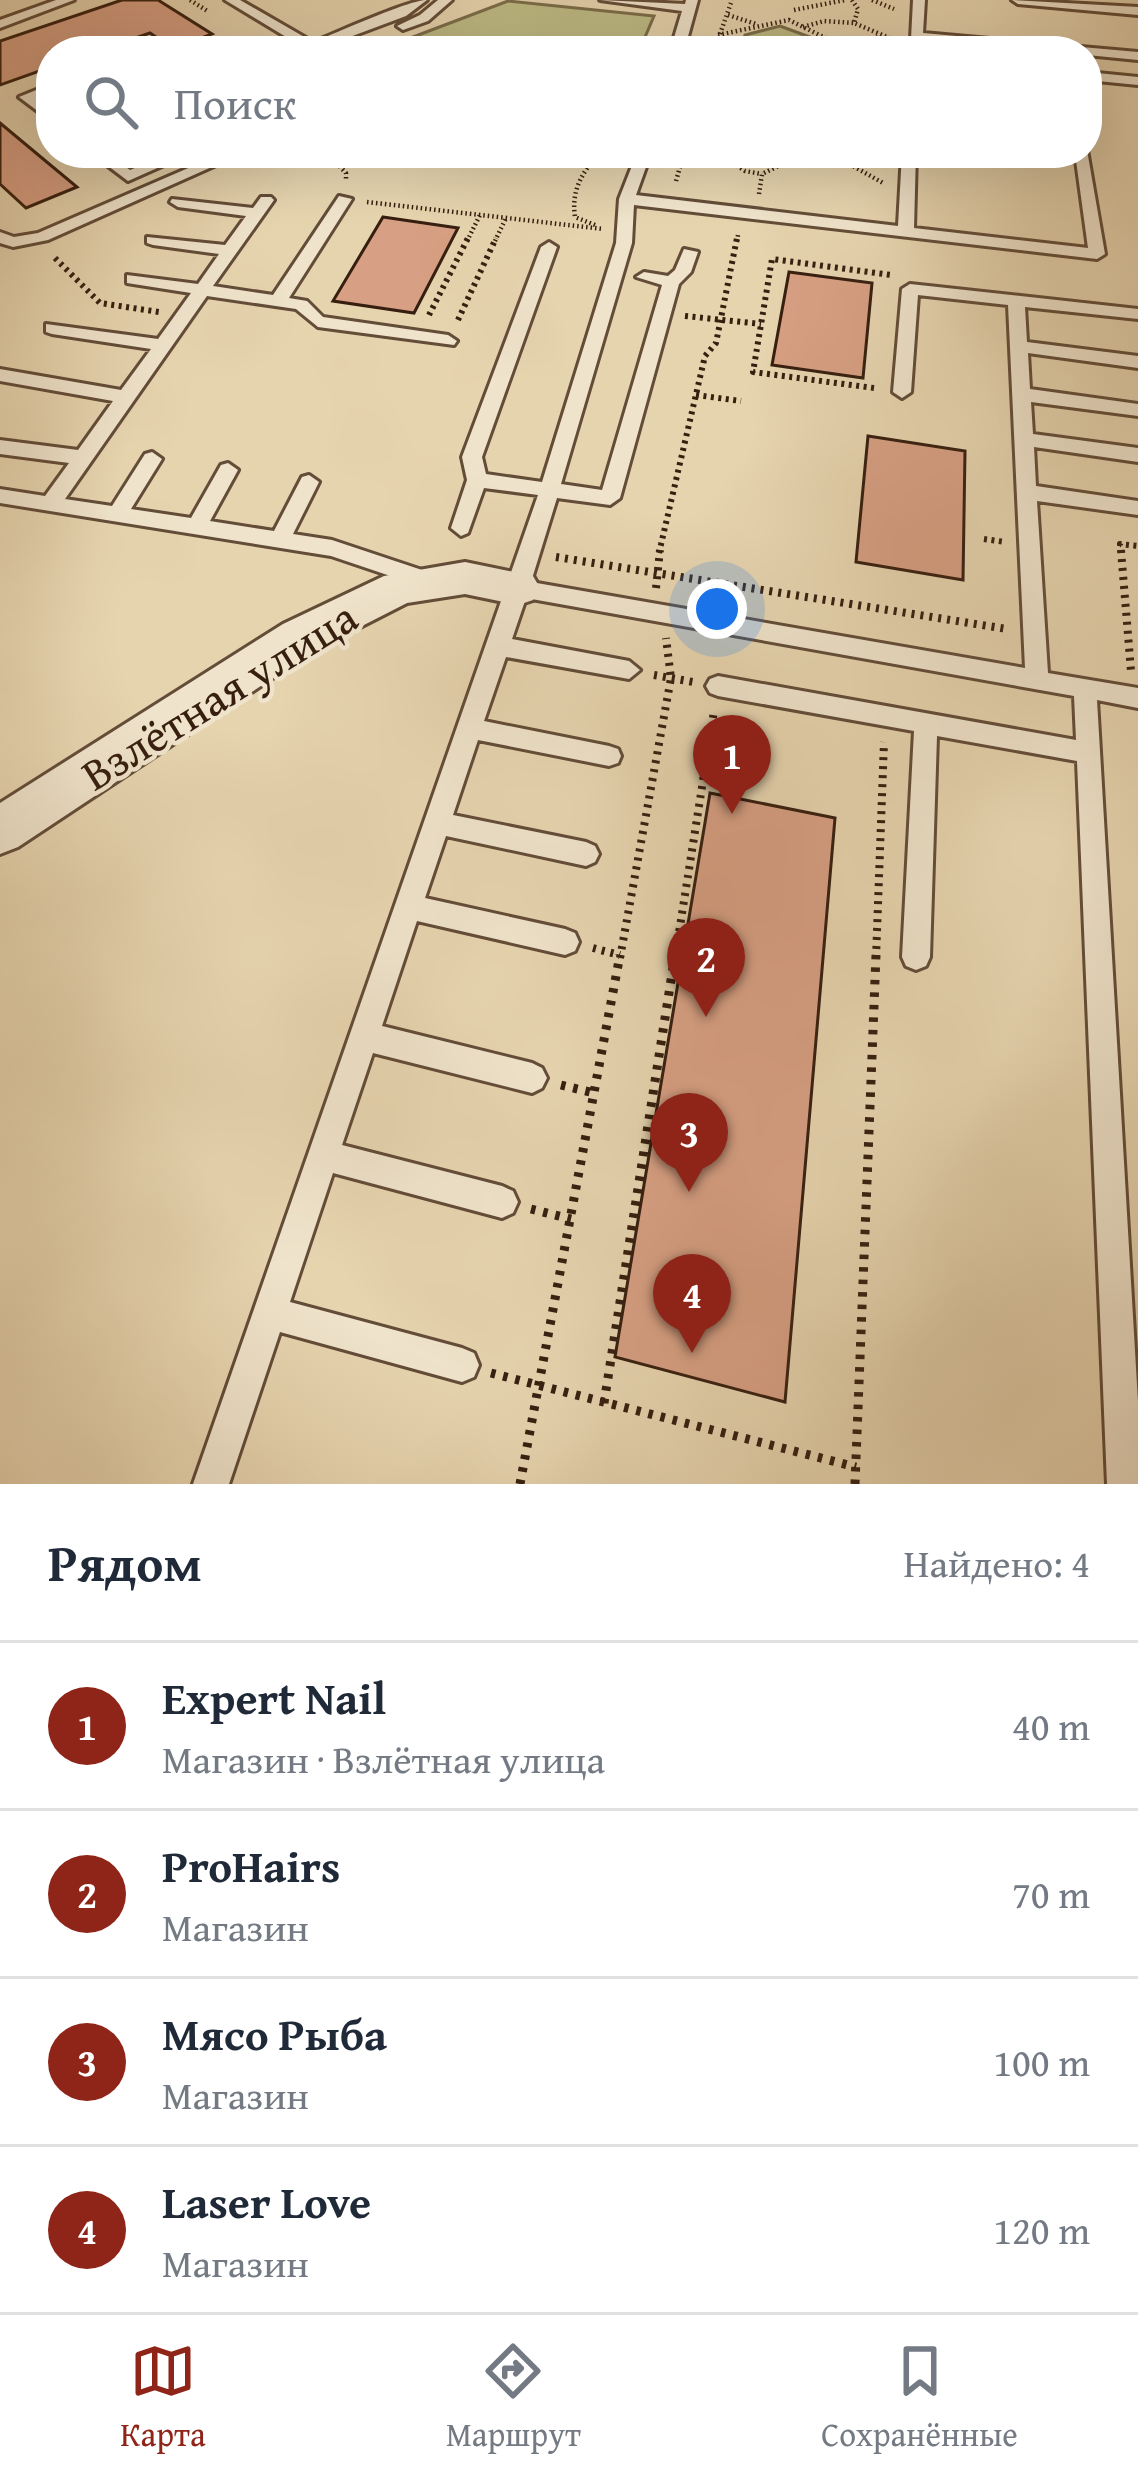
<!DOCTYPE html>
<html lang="ru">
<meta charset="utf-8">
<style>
body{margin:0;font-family:"Gentium Book Plus",serif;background:#f2f2f3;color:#1f2937}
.you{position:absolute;left:717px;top:609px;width:42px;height:42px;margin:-30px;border:9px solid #fff;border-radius:50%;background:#1a73e8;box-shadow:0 0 0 18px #1a73e833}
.badge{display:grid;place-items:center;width:78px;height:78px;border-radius:50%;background:#8f2418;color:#fff;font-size:39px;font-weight:700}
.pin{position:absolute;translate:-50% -99px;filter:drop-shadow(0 3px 6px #0008)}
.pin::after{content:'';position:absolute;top:63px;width:42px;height:36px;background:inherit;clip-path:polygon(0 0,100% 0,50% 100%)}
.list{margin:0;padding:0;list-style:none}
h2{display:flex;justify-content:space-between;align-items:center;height:156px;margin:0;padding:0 48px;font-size:51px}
h2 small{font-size:39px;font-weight:400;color:#747a83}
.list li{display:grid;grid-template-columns:78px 1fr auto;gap:36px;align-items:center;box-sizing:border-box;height:168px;padding:0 48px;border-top:3px solid #e0e1e3}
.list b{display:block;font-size:45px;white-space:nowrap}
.list p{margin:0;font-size:39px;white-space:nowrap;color:#747a83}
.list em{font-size:39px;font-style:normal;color:#747a83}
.icon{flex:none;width:66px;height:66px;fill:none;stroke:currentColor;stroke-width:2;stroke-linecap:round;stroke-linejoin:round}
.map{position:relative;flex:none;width:1138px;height:1484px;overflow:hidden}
.search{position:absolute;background:#fff;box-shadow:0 12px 48px #0002;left:36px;right:36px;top:36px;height:132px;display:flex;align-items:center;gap:30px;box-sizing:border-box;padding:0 42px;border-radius:48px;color:#747a83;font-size:45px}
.sheet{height:828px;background:#fff}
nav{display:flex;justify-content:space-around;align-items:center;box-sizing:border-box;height:168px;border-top:3px solid #e0e1e3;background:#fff;font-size:33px;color:#747a83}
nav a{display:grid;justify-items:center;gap:6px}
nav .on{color:#8f2418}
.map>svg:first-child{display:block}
.green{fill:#bdbb85;stroke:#7a6d4a;stroke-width:3}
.building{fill:#d79f83;stroke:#371f10;stroke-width:3}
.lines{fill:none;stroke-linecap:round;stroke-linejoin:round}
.service-casing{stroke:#634c38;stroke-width:6}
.minor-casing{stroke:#634c38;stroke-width:6}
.path-far3{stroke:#371f10;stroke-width:4.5;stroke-dasharray:1.5 3;stroke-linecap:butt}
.path-far2{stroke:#371f10;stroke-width:6;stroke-dasharray:3 4.5;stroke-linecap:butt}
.path-far1{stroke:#371f10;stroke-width:8;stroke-dasharray:3 6;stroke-linecap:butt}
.path{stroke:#371f10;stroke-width:9;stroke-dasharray:4.5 8;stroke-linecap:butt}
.service{fill:#efe3cb;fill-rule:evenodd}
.minor{fill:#efe3cb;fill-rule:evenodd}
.labels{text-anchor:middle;stroke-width:9;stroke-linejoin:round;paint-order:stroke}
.street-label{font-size:45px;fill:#371f10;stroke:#efe3cb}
</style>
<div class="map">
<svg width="1138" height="1484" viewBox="0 0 1138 1484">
<rect width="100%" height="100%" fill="#e6d4af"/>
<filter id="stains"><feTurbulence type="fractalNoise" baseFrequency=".00167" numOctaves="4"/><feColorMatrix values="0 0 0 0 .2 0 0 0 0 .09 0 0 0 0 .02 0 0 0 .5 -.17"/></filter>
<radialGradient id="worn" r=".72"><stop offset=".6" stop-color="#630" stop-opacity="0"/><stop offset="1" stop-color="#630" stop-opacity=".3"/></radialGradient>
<path class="green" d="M 508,1 L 654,16 L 639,51 L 376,51 Z
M 780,26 L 826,43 L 832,51 L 739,51 L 745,35 Z"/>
<path class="building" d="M 122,0 L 158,0 L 212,34 L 173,49 L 150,33 L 98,51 L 51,51 L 51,67 L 0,85 L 0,41 Z
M 0,123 L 48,163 L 77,187 L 26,208 L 0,184 Z
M 383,217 L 458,228 L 414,313 L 333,301 Z
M 789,272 L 872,283 L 863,378 L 772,365 Z
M 868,436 L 965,451 L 963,580 L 856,562 Z
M 710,793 L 835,818 L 785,1402 L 615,1357 Z"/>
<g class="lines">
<g class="service-casing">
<path id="service" d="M 56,0 L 74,0 L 0,28 L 0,20 Z
M 225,0 L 240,0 L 313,42 C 337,33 408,0 427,0 L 406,16 L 323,47 L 324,51 L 293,51 L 301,46 Z
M 438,0 L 452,0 L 428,21 L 403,30 L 397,26 L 420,15 Z
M 600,0 L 685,4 L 686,0 L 698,0 L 684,51 L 670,51 L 682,11 Z
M 913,0 L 925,0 L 923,33 L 1138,52 L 1138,60 L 1087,55 L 1087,51 L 1040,51 L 911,39 Z
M 1012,0 L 1138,7 L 1138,15 L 1018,4 Z
M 1087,72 L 1138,77 L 1138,85 L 1087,80 Z
M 51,84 L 51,93 L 36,98 L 51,110 L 51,121 L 19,97 Z
M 1087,150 L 1105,254 L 1097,259 L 634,205 L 632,243 L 561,484 L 602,490 L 662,285 L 636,277 L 644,272 L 668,276 L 675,270 L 684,249 L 698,252 L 691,272 L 679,284 L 620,498 L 610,505 L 557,498 L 531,582 L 1025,668 L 1008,305 L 918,295 L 911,392 L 902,398 L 893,392 L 902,289 L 910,284 L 1138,309 L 1138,319 L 1025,307 L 1027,342 L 1138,356 L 1138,368 L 1028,353 L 1030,389 L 1138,404 L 1138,416 L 1031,402 L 1033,434 L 1138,448 L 1138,462 L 1034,447 L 1036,486 L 1138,501 L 1138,515 L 1037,501 L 1048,673 L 1138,688 L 1138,708 L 1097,700 L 1138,1402 L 1138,1484 L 1107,1484 L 1077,761 L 937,736 L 930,957 L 926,966 L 916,970 L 906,966 L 902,957 L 914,731 L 718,696 L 710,693 L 706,686 L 710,679 L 718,676 L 1076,740 L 1074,696 L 526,598 L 512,639 L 629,661 L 640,670 L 629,679 L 506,657 L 484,721 L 609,746 L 618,749 L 621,756 L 618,763 L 609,766 L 478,740 L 453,815 L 586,842 L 595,846 L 599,854 L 595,862 L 586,866 L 446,836 L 425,898 L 565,929 L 575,933 L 579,942 L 575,951 L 565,955 L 417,921 L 382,1026 L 532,1063 L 542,1068 L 547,1078 L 542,1088 L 532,1093 L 373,1053 L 342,1145 L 502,1186 L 513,1191 L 518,1202 L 513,1213 L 502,1218 L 333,1173 L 290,1302 L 462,1348 L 474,1353 L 479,1365 L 474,1377 L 462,1382 L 280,1332 L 229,1484 L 193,1484 L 538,495 L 484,488 L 468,533 L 461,536 L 451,528 L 467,480 L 462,457 L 541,247 L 549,242 L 557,247 L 482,457 L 486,474 L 542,482 L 616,243 L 619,199 L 637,153 L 651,153 L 636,195 L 898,226 L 902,153 L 916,153 L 914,228 L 1088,248 L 1075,153 L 1087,153 Z
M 91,153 L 107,153 L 130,170 L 171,153 L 191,153 L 128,181 Z
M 223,153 L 243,153 L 48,240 L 13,247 L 0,243 L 0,232 L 14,237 L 38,233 Z
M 339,196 L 352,199 L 289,298 L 307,301 L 323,317 L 448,335 L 457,341 L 454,345 L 318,327 L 296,309 L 207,296 L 65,499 L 112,506 L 145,454 L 152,452 L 162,459 L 131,509 L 191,518 L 221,465 L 228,463 L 238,470 L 210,521 L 274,531 L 302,477 L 309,475 L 319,482 L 293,534 L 332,540 L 437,575 L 440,581 L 437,587 L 429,589 L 331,556 L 0,503 L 0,489 L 45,496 L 69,463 L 0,454 L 0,440 L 78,450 L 113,401 L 0,381 L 0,369 L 121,390 L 151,349 L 52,334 L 46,332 L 46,324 L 158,339 L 191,293 L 127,283 L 127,275 L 198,284 L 219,254 L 153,245 L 147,243 L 147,237 L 225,245 L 246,216 L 178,207 L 170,202 L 172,199 L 253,208 L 261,197 L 271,197 L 274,200 L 213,286 L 273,295 Z"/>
</g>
<g class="minor-casing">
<path id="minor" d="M 465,562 L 533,576 L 540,588 L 533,600 L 518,605 L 465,594 L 407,603 L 315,650 L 18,847 L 0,854 L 0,803 L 283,624 L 384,576 Z"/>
</g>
<path class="path-far3" d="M 190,0 L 209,12
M 852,0 L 858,9 L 854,23 L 899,42
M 872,0 L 894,9
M 794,10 L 845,0
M 728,15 L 756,24
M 803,27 L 824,21 L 854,23
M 718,35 L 789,20 L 852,51
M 841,45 L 879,37
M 132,51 L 156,51
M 226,51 L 253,39
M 714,51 L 732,0
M 881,51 L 889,41
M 327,153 L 346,173 L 346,180
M 718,153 L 745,171 L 762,174
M 830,153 L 883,183
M 676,181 L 684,153
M 759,194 L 762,174 L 805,153
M 367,202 L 603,229
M 595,225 L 575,217 C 571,190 582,173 599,153
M 467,241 L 480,215
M 495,241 L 506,218
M 737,241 L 738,235"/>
<path class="path-far2" d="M 55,258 L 100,303 L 159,312
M 429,315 L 468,238
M 685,316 L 761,324
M 458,320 L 496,238
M 874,388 L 753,372 L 772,259 L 891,275
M 696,395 L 741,401
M 984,539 L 1005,542
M 659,553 L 705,356 L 716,343 L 737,238
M 1121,553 L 1120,544 L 1138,546"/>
<path class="path-far1" d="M 1121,550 L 1131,671
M 556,557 L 1007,629
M 656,588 L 660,550
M 654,675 L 693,682
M 593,948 L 620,955
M 620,958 L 671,678 L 666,638
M 675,958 L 714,711
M 876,958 L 884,742"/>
<path class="path" d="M 561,1085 L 594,1093
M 531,1209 L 571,1219
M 491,1373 L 856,1467
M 604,1403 L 675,955
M 520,1484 L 620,955
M 855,1484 L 876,955"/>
<use href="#service" class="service"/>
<use href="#minor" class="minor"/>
</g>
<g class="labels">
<g class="street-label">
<text transform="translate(219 695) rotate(-32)" y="16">Взлётная улица</text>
</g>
</g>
<rect width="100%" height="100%" filter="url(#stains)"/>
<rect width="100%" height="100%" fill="url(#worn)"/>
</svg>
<div class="you"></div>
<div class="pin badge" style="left:732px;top:814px">1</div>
<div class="pin badge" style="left:706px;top:1017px">2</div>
<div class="pin badge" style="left:689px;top:1192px">3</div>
<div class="pin badge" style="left:692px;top:1353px">4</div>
<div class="search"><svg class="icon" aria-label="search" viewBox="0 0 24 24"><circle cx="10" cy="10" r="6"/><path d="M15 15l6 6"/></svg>Поиск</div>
</div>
<section class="sheet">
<h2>Рядом<small>Найдено: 4</small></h2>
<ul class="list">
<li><span class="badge">1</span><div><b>Expert Nail</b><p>Магазин · Взлётная улица</p></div><em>40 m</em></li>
<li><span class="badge">2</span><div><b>ProHairs</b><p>Магазин</p></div><em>70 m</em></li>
<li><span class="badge">3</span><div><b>Мясо Рыба</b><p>Магазин</p></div><em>100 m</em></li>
<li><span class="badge">4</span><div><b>Laser Love</b><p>Магазин</p></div><em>120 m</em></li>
</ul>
</section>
<nav>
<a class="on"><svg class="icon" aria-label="map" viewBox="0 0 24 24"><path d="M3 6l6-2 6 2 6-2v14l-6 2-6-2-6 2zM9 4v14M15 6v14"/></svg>Карта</a>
<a><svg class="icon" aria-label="directions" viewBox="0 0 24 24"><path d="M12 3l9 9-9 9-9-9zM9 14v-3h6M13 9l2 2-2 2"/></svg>Маршрут</a>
<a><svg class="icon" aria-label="saved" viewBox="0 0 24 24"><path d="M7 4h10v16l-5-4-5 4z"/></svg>Сохранённые</a>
</nav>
